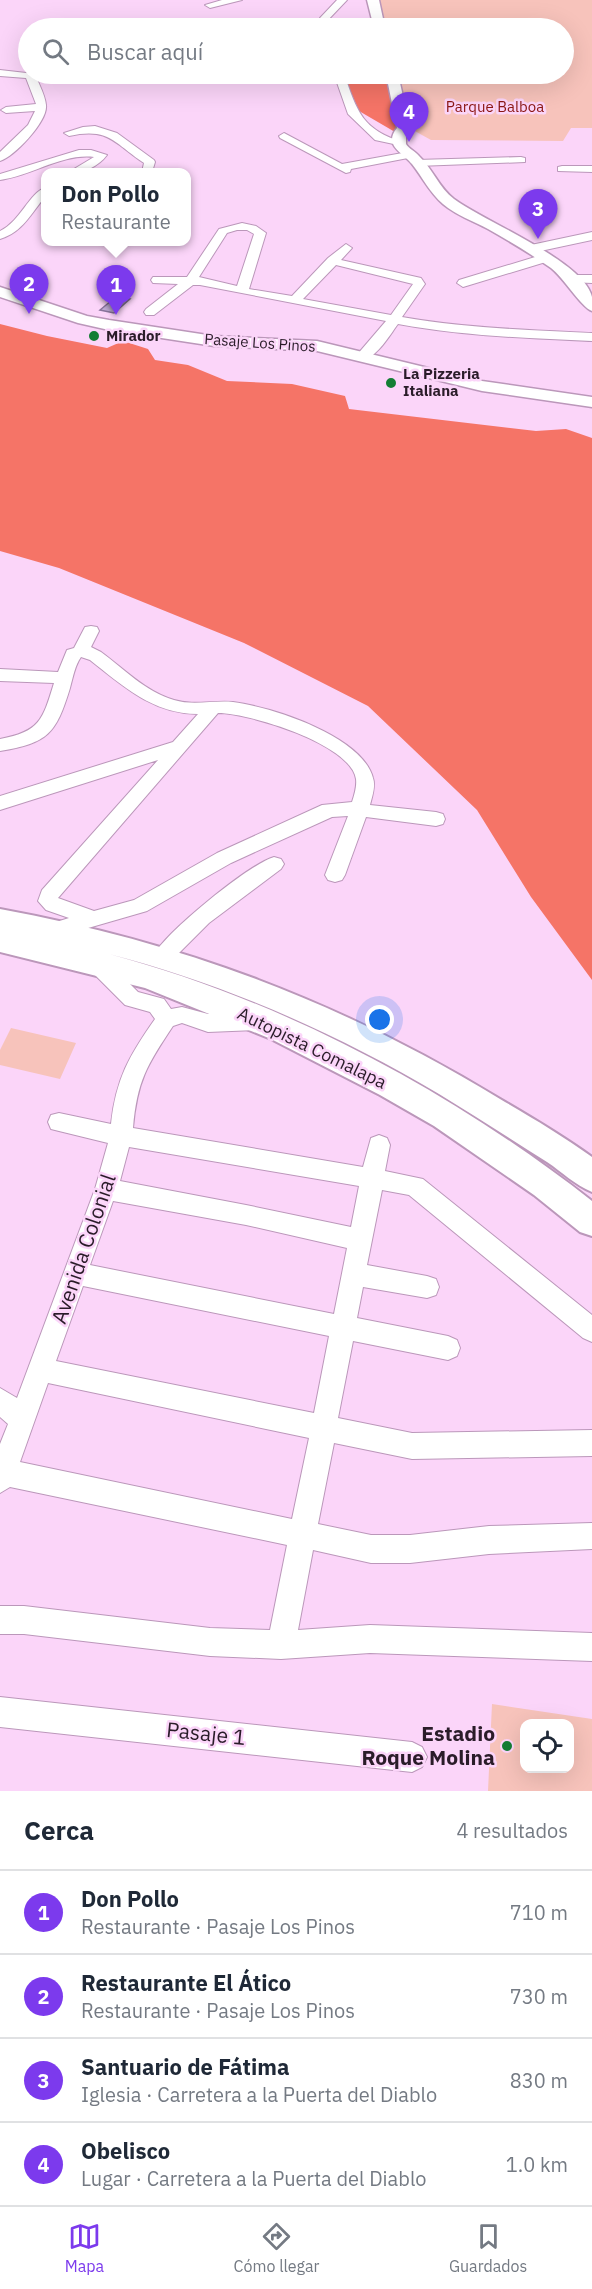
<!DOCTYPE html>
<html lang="es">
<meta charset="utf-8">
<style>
body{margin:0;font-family:"IBM Plex Sans",sans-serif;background:#f2f2f3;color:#1f2937}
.controls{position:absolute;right:18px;bottom:18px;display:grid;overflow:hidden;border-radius:12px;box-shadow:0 6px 24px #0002}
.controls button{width:54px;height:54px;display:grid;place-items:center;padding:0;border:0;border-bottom:2px solid #e0e1e3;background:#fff;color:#1f2937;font:30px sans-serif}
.you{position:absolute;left:380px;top:1020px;width:21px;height:21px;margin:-15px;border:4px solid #fff;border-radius:50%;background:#1a73e8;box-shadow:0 0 0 9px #1a73e833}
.badge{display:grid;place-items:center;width:39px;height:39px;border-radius:50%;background:#7c3aed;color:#fff;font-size:20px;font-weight:700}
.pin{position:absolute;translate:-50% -50px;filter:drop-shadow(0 2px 3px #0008)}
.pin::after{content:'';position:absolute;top:32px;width:21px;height:18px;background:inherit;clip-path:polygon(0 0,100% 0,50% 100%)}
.popup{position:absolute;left:41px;top:168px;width:150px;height:78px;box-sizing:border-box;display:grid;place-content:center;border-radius:12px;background:#fff;filter:drop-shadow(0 2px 4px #0005);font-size:20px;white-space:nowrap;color:#747a83}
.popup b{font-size:22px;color:#1f2937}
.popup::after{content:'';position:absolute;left:50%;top:100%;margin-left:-12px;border:12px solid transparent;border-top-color:#fff}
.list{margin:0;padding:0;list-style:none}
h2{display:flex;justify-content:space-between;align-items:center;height:78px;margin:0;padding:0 24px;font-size:26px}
h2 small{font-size:20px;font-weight:400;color:#747a83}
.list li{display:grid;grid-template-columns:39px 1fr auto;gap:18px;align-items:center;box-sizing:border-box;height:84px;padding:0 24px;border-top:2px solid #e0e1e3}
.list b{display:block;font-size:22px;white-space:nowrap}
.list p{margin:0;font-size:20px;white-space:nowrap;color:#747a83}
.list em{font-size:20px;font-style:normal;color:#747a83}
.icon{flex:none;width:33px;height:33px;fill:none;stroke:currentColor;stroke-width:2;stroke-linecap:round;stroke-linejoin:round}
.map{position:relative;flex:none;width:592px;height:1791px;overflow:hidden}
.search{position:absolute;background:#fff;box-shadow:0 6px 24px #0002;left:18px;right:18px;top:18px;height:66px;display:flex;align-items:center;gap:15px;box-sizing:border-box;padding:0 21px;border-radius:33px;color:#747a83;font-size:22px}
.sheet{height:414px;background:#fff}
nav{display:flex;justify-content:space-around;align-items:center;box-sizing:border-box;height:84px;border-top:2px solid #e0e1e3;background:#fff;font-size:16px;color:#747a83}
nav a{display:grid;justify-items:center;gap:3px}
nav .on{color:#7c3aed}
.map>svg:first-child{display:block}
.green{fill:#f7c3bb;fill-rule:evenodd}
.forest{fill:#f57467}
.building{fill:#c0abd5;stroke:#88749b;stroke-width:1.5}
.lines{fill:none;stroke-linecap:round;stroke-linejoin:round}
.minor-casing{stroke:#bb97ba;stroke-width:2}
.major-casing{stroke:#bb97ba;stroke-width:3}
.highway-casing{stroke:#bb97ba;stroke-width:4}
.minor{fill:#fff;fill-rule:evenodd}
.major{fill:#fff;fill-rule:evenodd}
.highway{fill:#fff;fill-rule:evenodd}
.poi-dot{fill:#137e34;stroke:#fbd5f9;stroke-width:2}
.labels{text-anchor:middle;stroke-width:5;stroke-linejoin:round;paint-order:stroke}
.far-park-label{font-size:15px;fill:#8c1714;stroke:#fbd5f9}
.far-poi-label{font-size:15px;font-weight:bold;fill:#2a1c29;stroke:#fbd5f9;text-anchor:start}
.far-street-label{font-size:15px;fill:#2a1c29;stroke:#fbd5f9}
.street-label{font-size:18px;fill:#2a1c29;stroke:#fbd5f9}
.near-street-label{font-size:21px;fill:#2a1c29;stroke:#fbd5f9}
.near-poi-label{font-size:21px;font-weight:bold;fill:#2a1c29;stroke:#fbd5f9;text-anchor:end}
</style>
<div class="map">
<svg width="592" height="1791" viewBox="0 0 592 1791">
<rect width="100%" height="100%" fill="#fbd5f9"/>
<path class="green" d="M 378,0 L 592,0 L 592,128 L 571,128 L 563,141 L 431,140 L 413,130 L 414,119 L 408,113 L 397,74 L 564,74 L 564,28 L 385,28 Z
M 11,1028 L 76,1043 L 60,1079 L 0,1065 L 0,1050 Z
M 492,1704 L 592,1719 L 592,1791 L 488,1791 ZM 524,1724 L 570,1724 L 570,1768 L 524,1768 Z"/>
<path class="forest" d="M 343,74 L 385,74 L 398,127 L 395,132 L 359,111 Z
M 0,324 L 47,336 L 107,348 L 123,341 L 148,349 L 155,360 L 188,365 L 227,381 L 292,384 L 345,396 L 349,409 L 536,431 L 566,429 L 592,438 L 592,980 L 531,897 L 477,810 L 368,706 L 244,643 L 59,568 L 0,551 Z"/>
<path class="building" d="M 117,296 L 130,299 L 114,313 L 100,310 Z"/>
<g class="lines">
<g class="minor-casing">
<path id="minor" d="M 222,0 L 242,0 L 210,8 L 205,5 Z
M 337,0 L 347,0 L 327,21 L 325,28 L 317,28 L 320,18 Z
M 0,70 L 35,74 C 38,83 45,94 46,105 C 48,121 15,156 0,161 L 0,152 L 28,125 L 35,111 L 6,113 L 1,110 L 6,107 L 36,104 L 26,78 L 0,76 Z
M 334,74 L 344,74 C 357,111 362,130 403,142 L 403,146 L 375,140 L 348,114 Z
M 95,126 L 117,133 L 154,160 L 155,162 L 152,172 L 142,172 L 144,163 C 114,143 109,127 69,136 L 64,133 L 83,127 Z
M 284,133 L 342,164 L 408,152 L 413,155 L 408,158 L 351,169 L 350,172 L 346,173 L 280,138 L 279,136 Z
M 79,150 L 91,150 L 107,155 C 98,167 84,173 69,172 L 94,157 C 63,153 31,176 0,180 L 0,174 Z
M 521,157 L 525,158 L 525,162 L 417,166 L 412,163 L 417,160 Z
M 562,166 L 592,166 L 592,172 L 558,171 L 558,167 Z
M 45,188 L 45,197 C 31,213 23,232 0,239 L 0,231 C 21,221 29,193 45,188 Z
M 242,223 L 256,226 L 266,233 L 249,289 L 292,296 L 328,258 L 346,244 L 352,248 L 341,260 L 421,278 L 425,284 L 402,317 C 465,328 528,330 592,333 L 592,341 C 527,338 462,336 398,324 C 389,336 378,356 363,360 L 356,356 L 386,321 L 200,285 L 193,285 L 154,315 L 146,315 L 144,312 L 146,309 L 178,284 L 153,283 L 151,280 L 153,277 L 187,277 L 219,229 ZM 237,230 L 247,230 L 254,234 L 237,286 L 199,277 L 227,233 ZM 336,265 L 413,284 L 391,315 L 303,299 Z
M 592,232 L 592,240 L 531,253 L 525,249 L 531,245 Z
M 545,254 L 551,258 L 549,261 L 463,287 L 457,283 L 459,280 Z
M 572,275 L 592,275 L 592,283 L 568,282 L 566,279 Z
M 91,626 L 97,627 L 99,631 L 91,647 L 101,652 C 124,669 146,692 174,700 C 193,706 214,700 233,702 C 272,707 362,736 373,778 C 376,786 372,797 370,805 L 436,812 L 443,814 L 445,819 L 443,824 L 436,826 L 366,817 L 345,875 L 342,880 L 335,882 L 328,880 L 325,875 L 348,816 L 332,817 L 231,863 L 147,911 L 57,937 L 50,934 L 47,929 L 50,924 L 69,918 L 46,910 L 38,901 L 42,890 L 158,760 L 0,810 L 0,796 L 173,742 L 198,714 C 153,714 123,686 90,660 L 81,657 C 75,665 73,677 70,688 C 56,734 48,743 0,751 L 0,739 C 40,732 43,719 54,683 L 0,681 L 0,669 L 58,672 L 67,650 L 74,648 L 85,627 ZM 218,713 C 249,713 351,744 356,779 C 357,787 354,796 352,802 L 322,805 L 217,853 L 134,900 L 94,911 L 58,898 Z
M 274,857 L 281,859 L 284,864 L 281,869 L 209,923 L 170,962 L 163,964 L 156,962 L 153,956 C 166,932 248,865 274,857 Z
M 97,956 L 104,958 L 138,992 L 164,999 L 171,1009 L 182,1007 L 208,1014 L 259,1012 L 266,1015 L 269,1021 L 266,1027 L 259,1030 L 208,1032 L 182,1023 L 173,1026 C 147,1065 137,1081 133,1128 L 363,1167 L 371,1138 L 379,1135 L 387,1138 L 390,1145 L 385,1171 L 423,1179 L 592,1315 L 592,1342 L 583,1338 L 409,1195 L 382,1190 L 367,1265 L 427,1276 L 436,1279 L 439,1287 L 436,1295 L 427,1298 L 363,1287 L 357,1318 L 448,1336 L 457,1340 L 460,1348 L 457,1356 L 448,1360 L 353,1341 L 338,1418 L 412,1433 L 592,1430 L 592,1456 L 412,1459 L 334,1443 L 318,1524 L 371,1535 L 410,1535 L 489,1526 L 592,1523 L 592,1549 L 489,1554 L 410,1563 L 371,1563 L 313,1550 L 298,1630 L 370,1625 L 592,1633 L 592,1661 L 370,1653 L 281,1659 L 210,1656 L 24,1634 L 0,1634 L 0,1606 L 24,1606 L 210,1628 L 270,1630 L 287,1545 L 10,1487 L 0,1493 L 0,1444 L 8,1424 L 0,1417 L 0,1388 L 17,1398 L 95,1189 L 108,1143 L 59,1131 L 51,1129 L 48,1122 L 51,1115 L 59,1113 L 111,1124 C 116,1079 129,1056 155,1019 L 150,1012 L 125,1005 L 90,970 L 87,964 L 90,958 ZM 129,1147 L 359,1186 L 351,1227 L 246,1205 L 120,1181 ZM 113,1201 L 246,1225 L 347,1248 L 334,1314 L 90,1265 ZM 83,1286 L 329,1336 L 314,1413 L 56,1361 ZM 48,1383 L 309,1438 L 292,1519 L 20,1462 Z
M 0,1697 L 412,1742 L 422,1747 L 427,1757 L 422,1767 L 412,1772 L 0,1727 Z"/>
</g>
<g class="major-casing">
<path id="major" d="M 367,0 L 379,0 L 385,28 L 374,28 Z
M 386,74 L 398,74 L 410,128 L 406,134 L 406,144 C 409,149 415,151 419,156 C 433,169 439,188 454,199 C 483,221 584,261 592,297 C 592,301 592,306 592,311 C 582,308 563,277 551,268 C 531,254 509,241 488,229 C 473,221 456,215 443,204 C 430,193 423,178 412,164 C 402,152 383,145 397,128 Z
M 0,287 L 87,316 L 109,320 L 214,336 L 317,341 L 482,381 L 592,397 L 592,407 L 482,391 L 317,351 L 214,346 L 109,330 L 78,323 L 0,297 Z"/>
</g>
<g class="highway-casing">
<path id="highway" d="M 0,909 C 184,943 339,1001 500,1099 C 531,1117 563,1136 592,1157 L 592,1192 C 575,1185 562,1172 547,1162 C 511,1139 475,1116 439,1094 C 336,1033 225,984 109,954 C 284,1001 450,1090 592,1201 L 592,1236 L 580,1232 L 534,1195 L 434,1126 L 380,1095 L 271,1039 L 145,988 L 0,952 Z"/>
</g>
<use href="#minor" class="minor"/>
<use href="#major" class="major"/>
<use href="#highway" class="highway"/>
</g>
<g class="poi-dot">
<circle cx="94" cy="336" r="6"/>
<circle cx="391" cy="383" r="6"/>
<circle cx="507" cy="1746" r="6"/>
</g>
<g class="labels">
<g class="far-park-label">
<text x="495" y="112">Parque Balboa</text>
</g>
<g class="far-poi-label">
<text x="106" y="341">Mirador</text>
<text x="403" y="379">La Pizzeria<tspan x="403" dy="17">Italiana</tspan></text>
</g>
<g class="far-street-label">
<text transform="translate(260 343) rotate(4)" y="5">Pasaje Los Pinos</text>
</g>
<g class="street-label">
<text transform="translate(312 1048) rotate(26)" y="6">Autopista Comalapa</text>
</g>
<g class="near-street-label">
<text transform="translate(84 1249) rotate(-71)" y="7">Avenida Colonial</text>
<text transform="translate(206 1734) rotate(6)" y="7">Pasaje 1</text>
</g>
<g class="near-poi-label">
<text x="495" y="1741">Estadio<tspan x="495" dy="24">Roque Molina</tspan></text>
</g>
</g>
</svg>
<div class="controls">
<button><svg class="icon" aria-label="locate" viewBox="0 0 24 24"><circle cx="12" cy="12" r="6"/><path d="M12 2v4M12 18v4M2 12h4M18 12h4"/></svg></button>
</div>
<div class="you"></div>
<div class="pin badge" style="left:116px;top:315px">1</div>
<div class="popup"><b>Don Pollo</b>Restaurante</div>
<div class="pin badge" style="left:29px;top:314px">2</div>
<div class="pin badge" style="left:538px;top:239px">3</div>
<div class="pin badge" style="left:409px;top:142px">4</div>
<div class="search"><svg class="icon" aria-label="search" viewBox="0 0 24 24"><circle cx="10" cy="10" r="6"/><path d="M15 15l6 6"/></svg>Buscar aquí</div>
</div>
<section class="sheet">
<h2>Cerca<small>4 resultados</small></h2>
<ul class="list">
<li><span class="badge">1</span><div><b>Don Pollo</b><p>Restaurante · Pasaje Los Pinos</p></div><em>710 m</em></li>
<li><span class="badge">2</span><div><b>Restaurante El Ático</b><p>Restaurante · Pasaje Los Pinos</p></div><em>730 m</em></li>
<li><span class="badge">3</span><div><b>Santuario de Fátima</b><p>Iglesia · Carretera a la Puerta del Diablo</p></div><em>830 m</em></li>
<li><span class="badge">4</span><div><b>Obelisco</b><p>Lugar · Carretera a la Puerta del Diablo</p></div><em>1.0 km</em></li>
</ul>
</section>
<nav>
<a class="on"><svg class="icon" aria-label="map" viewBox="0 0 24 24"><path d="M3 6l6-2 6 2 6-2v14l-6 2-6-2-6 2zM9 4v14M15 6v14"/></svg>Mapa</a>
<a><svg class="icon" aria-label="directions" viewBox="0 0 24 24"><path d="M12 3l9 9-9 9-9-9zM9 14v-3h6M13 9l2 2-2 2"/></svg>Cómo llegar</a>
<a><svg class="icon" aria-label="saved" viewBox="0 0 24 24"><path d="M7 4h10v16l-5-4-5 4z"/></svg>Guardados</a>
</nav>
